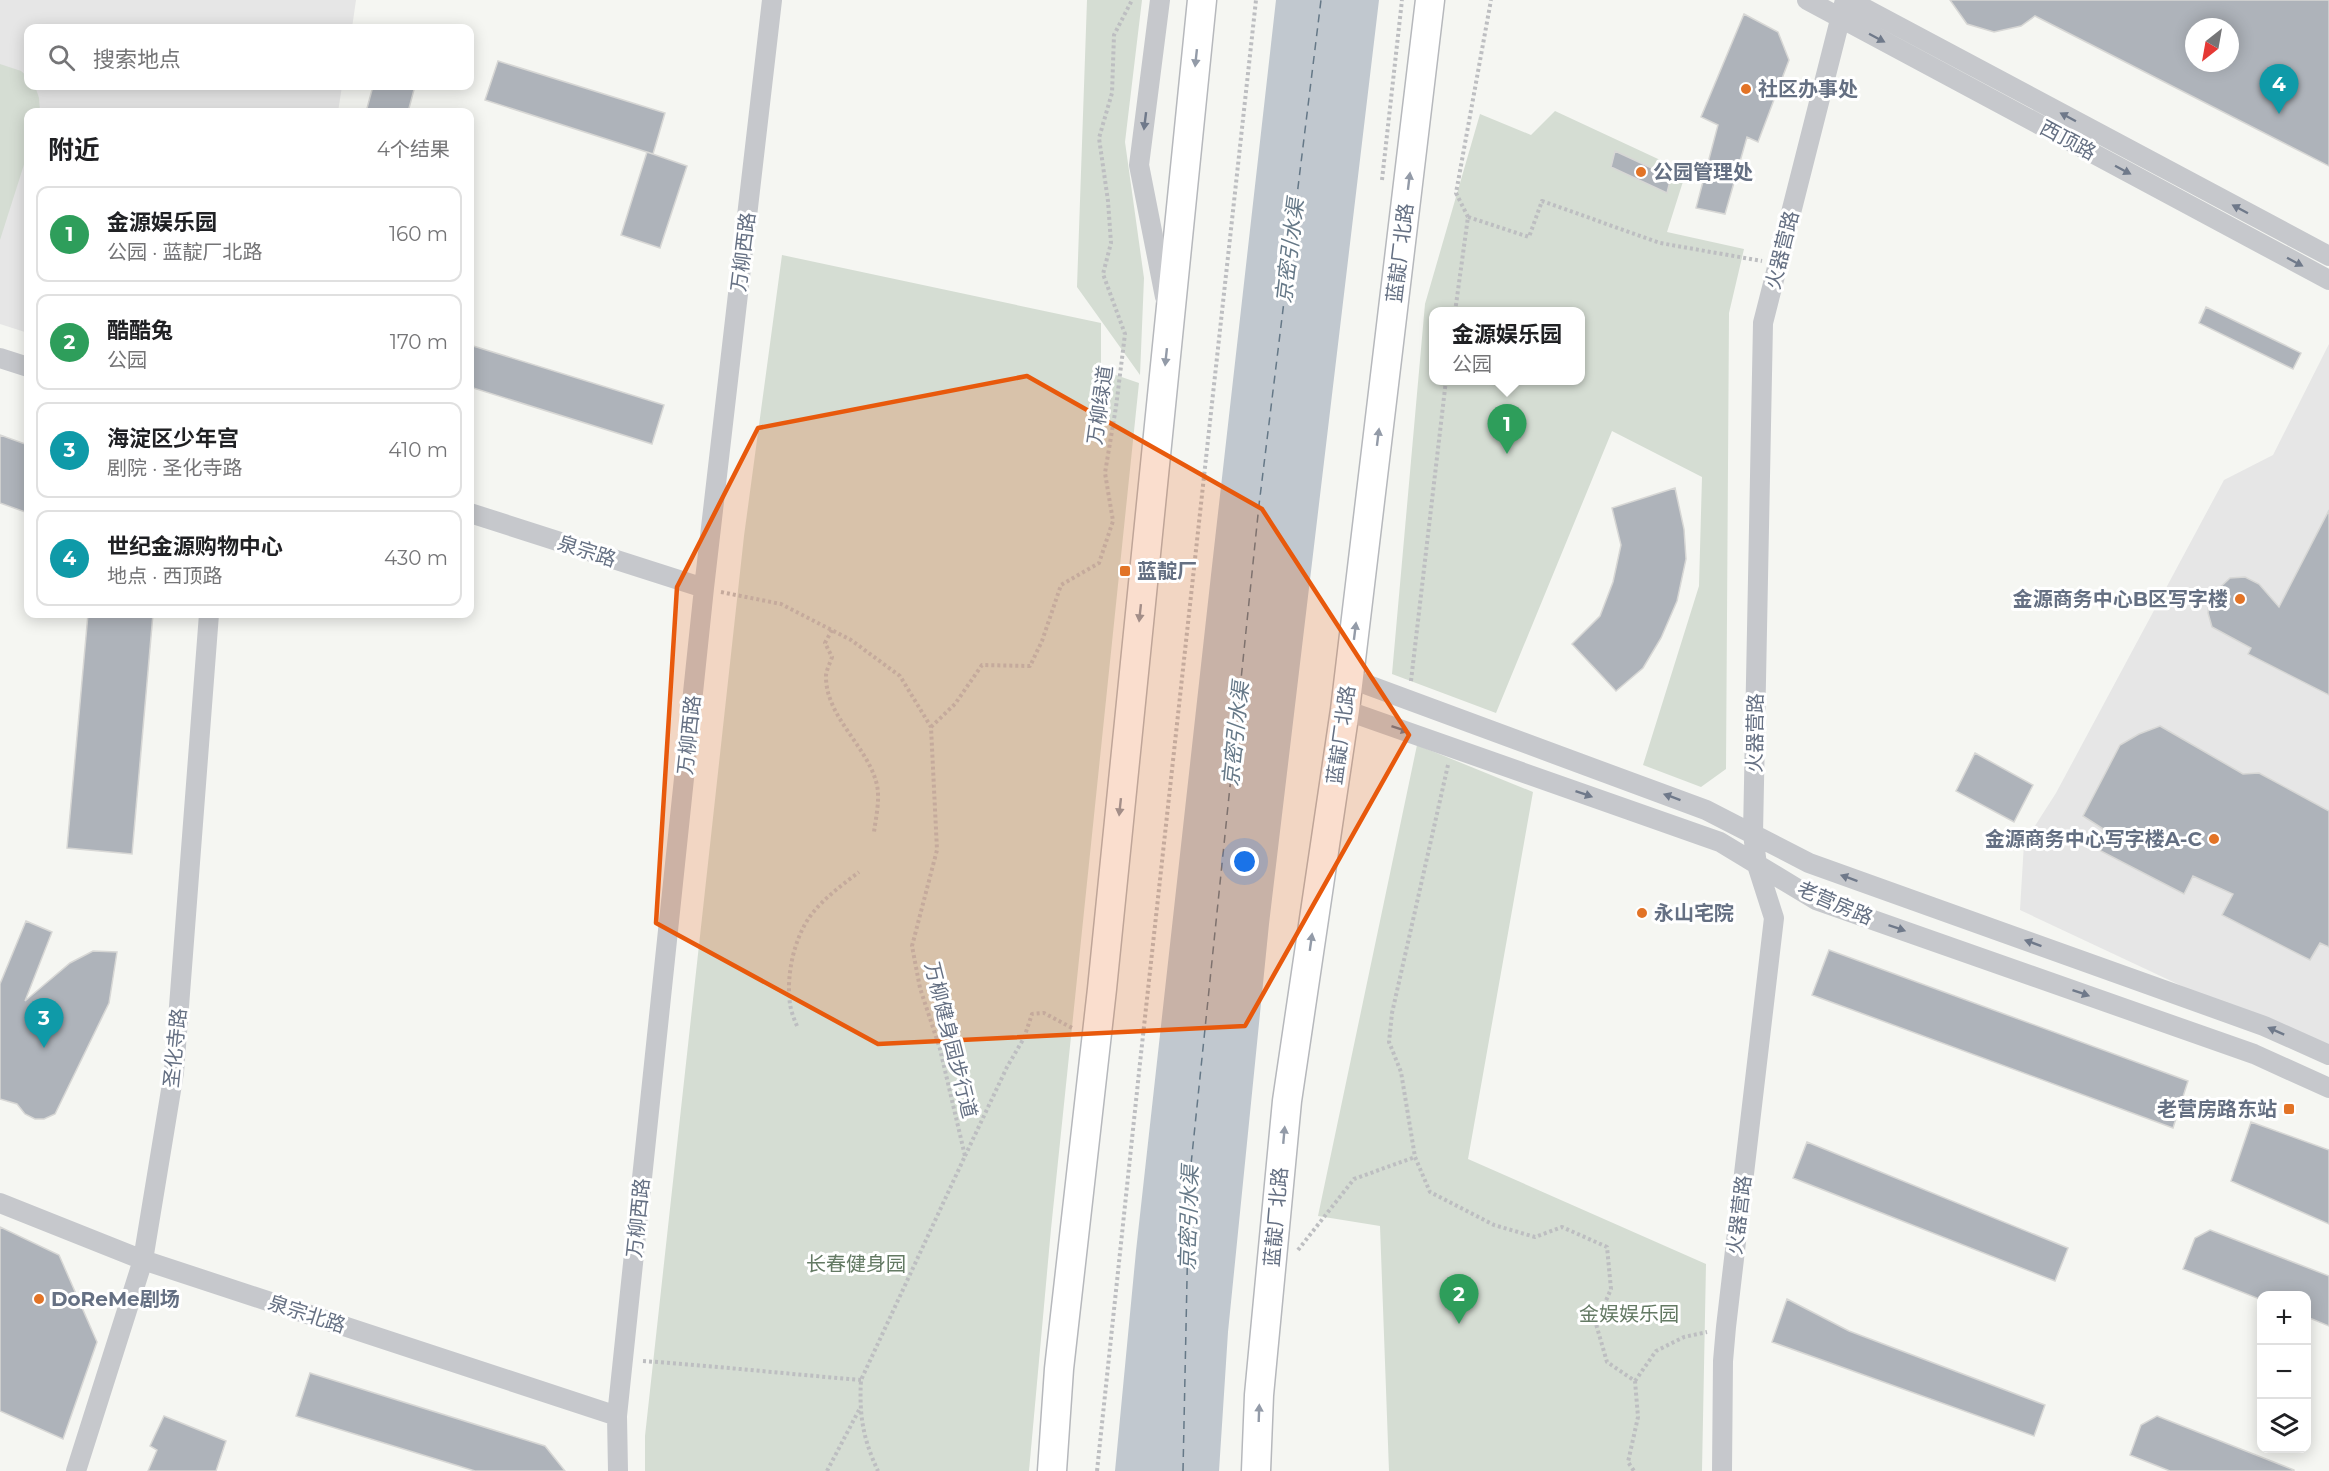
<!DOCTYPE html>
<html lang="zh">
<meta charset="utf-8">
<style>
body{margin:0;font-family:Montserrat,"Noto Sans SC",sans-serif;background:#f6f6f6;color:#202124}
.controls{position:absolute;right:18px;bottom:18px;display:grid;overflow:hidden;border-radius:12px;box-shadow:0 3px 15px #0003}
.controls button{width:54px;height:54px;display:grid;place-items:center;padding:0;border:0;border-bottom:2px solid #e0e0e0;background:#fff;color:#202124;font:30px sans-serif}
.compass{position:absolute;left:2185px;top:18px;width:54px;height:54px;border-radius:50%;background:#fff;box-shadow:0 3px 15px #0003;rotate:211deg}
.you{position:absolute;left:1245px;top:862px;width:21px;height:21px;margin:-15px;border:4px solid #fff;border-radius:50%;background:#1a73e8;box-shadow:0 0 0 9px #1a73e833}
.badge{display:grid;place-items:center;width:39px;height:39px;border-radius:50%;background:#e27326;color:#fff;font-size:20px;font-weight:700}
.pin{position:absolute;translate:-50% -50px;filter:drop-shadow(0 2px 3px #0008)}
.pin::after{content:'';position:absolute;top:32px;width:21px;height:18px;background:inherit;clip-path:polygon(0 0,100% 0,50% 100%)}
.popup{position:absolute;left:1429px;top:307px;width:156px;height:78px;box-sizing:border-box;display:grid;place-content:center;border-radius:12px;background:#fff;filter:drop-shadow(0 2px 4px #0005);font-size:20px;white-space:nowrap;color:#757577}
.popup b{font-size:22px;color:#202124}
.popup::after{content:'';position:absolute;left:50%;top:100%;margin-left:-12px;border:12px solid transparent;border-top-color:#fff}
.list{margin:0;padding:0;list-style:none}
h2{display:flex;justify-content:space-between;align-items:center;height:78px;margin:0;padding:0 24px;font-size:26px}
h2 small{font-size:20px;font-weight:400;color:#757577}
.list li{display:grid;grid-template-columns:39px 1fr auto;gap:18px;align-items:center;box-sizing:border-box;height:96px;margin:0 12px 12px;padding:0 12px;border:2px solid #e0e0e0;border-radius:12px}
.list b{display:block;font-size:22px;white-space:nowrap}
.list p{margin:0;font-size:20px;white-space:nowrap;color:#757577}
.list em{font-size:20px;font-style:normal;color:#757577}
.icon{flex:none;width:33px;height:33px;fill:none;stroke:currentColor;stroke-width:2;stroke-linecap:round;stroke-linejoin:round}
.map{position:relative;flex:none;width:2329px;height:1471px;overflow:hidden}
.search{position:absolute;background:#fff;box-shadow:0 3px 15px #0003;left:24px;top:24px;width:450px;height:66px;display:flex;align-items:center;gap:15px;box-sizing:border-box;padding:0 21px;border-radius:12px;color:#757577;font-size:22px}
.panel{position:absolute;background:#fff;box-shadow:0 3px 15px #0003;left:24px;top:108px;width:450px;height:510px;border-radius:12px}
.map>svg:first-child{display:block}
.built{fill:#e6e6e6}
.green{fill:#d5ddd3;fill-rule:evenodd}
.water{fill:#c1c8cf}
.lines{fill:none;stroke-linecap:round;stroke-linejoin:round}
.ferry{stroke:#657887;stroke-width:1.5;stroke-dasharray:8 6;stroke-linecap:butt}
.building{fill:#aeb3ba;stroke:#d7d7d5;stroke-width:1.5;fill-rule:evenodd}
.highway-casing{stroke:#b6b8bc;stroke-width:31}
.path{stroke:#bdbec1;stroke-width:4;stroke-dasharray:3 3;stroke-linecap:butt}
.minor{stroke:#c6c8cc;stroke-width:20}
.highway{stroke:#fff;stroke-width:28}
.oneway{fill:#6f798a}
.oneway2{fill:#939ba8}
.marked{fill:#e8590c;fill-opacity:0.2;stroke:#e8590c;stroke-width:4.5;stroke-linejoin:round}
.poi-dot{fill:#e27326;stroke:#fff;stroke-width:2}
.labels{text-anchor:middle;stroke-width:6;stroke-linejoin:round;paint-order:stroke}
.poi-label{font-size:20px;font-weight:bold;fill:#657083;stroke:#fff;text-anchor:start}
.street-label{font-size:20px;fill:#657083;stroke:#fff}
.park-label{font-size:20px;fill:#647a64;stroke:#fff}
.water-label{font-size:21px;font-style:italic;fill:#657887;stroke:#fff}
</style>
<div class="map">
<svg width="2329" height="1471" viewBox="0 0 2329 1471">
<rect width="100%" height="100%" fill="#f5f6f2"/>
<path class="built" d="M 0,0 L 356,0 L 352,28 L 28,28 L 28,86 L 342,86 L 338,112 L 28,112 L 28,333 L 0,324 Z
M 2329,344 L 2329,1055 L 2020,910 L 2024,843 L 2056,793 L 2224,480 L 2273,455 Z"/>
<path class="green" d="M 1087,0 L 1142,0 L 1125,142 L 1144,278 L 1140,375 L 1077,287 Z
M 0,64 L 21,71 L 28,77 L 28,86 L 35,86 L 39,98 L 40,112 L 28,112 L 28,152 L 0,240 Z
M 1555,111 L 1686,172 L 1667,232 L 1744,249 L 1729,313 L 1726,769 L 1701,787 L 1643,765 L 1699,586 L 1702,477 L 1612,431 L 1496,713 L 1392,674 L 1425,304 L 1480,114 L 1531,135 ZM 1434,312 L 1580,312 L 1580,380 L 1434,380 Z
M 782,255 L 1101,323 L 1101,370 L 1139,383 L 1051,1229 L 1029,1471 L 645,1471 L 645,1436 L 744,536 Z
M 1417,745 L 1533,792 L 1468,1159 L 1706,1264 L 1702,1471 L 1389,1471 L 1380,1226 L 1318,1216 Z"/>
<path class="water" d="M 1276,0 L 1379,0 L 1269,924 L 1228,1332 L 1219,1471 L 1115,1471 L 1136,1251 L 1211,575 Z"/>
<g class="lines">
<path class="ferry" d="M 1183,1471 L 1189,1184 L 1259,505 L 1321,0"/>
</g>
<path class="building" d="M 1950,0 L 2329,0 L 2329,166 L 2035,16 L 2021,26 L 1994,32 L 1967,24 ZM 2194,27 L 2230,27 L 2230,63 L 2194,63 Z
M 1744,14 L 1778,32 L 1789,60 L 1758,142 L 1747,137 L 1725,214 L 1696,208 L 1718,125 L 1701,117 Z
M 498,61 L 665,113 L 653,154 L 485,100 Z
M 373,86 L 415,86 L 408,112 L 366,112 Z
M 1615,151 L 1671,177 L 1667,193 L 1611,167 Z
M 647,152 L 687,166 L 660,248 L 621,235 Z
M 2206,307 L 2301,353 L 2293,369 L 2199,323 Z
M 470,345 L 664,405 L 652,444 L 470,387 Z
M 0,435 L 28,445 L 28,513 L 0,503 Z
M 1675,488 L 1684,529 L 1686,559 L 1677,601 L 1661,638 L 1643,668 L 1616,691 L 1572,644 L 1600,616 L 1613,582 L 1621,545 L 1612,508 Z
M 2329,510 L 2329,695 L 2248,654 L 2251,648 L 2212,627 L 2208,613 L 2209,604 L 2214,593 L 2230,578 L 2245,577 L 2259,584 L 2279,607 Z
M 88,614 L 153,614 L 132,854 L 67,848 Z
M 2160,726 L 2243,774 L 2259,773 L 2329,811 L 2329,947 L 2320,943 L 2310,960 L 2222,915 L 2233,894 L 2193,876 L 2184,894 L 2095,848 L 2105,830 L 2083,816 L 2120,745 L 2139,734 Z
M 1975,753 L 2033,785 L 2014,822 L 1956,791 Z
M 26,921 L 52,932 L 25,1001 L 70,963 L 93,951 L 117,952 L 109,1003 L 55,1114 L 44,1119 L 35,1119 L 25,1114 L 17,1104 L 0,1099 L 0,984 Z
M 1829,950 L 2188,1081 L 2173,1128 L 1812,995 Z
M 2251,1122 L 2329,1150 L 2329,1224 L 2231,1181 Z
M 1807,1142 L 2068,1248 L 2055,1281 L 1793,1178 Z
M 0,1227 L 59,1255 L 97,1342 L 63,1439 L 0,1411 Z
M 2210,1230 L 2329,1276 L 2329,1326 L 2307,1317 L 2307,1296 L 2262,1296 L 2262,1300 L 2183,1269 L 2195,1238 Z
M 1787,1299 L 1849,1331 L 2045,1405 L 2034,1436 L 1772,1342 Z
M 310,1373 L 545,1446 L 565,1471 L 475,1471 L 296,1416 Z
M 164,1416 L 226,1441 L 216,1471 L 148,1471 L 157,1450 L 150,1446 Z
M 2157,1416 L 2294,1470 L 2294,1471 L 2170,1471 L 2130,1455 L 2141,1425 Z"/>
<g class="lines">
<g class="highway-casing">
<path id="highway" d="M 1052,1471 L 1059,1369 L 1102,989 L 1202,0
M 1256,1471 L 1259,1395 L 1287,1101 L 1345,710 L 1430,0"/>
</g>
<path class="path" d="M 1382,180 L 1402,0
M 1468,217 L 1456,193 L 1491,0
M 1455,312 L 1468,217 L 1529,237 L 1542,201 L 1660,243 L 1762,261
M 721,592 L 781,604 L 851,640 L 900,676 L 931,727 L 937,850 L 912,946 L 920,988 L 940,1049 L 965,1156 L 861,1380 C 859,1415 863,1439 878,1471
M 832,630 L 825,643 L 832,657 C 830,663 827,669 826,675 C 825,717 868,746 877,785 C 880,800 876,817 874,832
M 1411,681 L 1446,380
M 931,727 L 955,704 L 982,665 L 1030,666 L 1042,641 L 1061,585 L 1099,563 L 1113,521 L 1105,473 L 1116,407 L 1125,334 L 1103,274 L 1111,243 L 1108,201 L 1099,138 L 1112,93 L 1114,35 L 1132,0
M 1448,765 L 1392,1013 L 1389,1042 L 1401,1072 L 1415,1157 L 1430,1192 L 1494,1225 L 1535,1237 L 1562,1227 L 1607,1247 L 1611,1289 L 1596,1324 L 1607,1362 L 1635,1381 L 1638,1417 L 1628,1462 L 1634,1471
M 797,1026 C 794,1019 791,1011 790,1004 C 786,975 794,938 811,915 C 824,898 842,885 859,872
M 965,1156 L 1007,1067 L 1024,1038 L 1032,1014 L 1044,1013 L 1074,1029
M 1298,1250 L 1354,1179 L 1415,1157
M 643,1361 C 716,1366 788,1374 861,1380
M 1635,1381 L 1656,1351 L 1684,1337 L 1707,1332
M 827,1471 L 859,1410
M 1097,1471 L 1140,1063 L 1256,0"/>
<path class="minor" d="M 1160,0 L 1139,165 L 1165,297
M 1807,0 L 2329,280
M 1849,0 L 2329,256
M 0,358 L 28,367
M 470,513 L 704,588
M 1349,678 L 1706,810 L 1809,863 L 2264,1026 L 2329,1055
M 1345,710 L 1720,842 L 1816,900 L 2254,1054 L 2329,1088
M 0,1203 L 143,1260 L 617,1416
M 76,1471 L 143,1260 L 174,1072 L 209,614
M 618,1471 L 617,1416 L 704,588 L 772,0
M 1722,1471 L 1723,1361 L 1726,1327 L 1774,918 L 1757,865 L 1753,834 L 1763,323 L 1845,0"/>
<use href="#highway" class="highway"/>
</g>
<defs><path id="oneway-solid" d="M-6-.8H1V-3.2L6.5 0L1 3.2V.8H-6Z" transform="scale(1.5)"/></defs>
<g class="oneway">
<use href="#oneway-solid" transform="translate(1877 38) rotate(28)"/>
<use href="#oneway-solid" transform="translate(2068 117) rotate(-152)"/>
<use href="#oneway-solid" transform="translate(1145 121) rotate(97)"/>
<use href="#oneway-solid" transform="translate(2123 170) rotate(28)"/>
<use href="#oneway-solid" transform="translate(2240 209) rotate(-152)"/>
<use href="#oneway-solid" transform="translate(2295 262) rotate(28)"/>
<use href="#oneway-solid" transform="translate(1400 729) rotate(19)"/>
<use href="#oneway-solid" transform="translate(1584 794) rotate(19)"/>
<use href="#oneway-solid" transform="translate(1672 797) rotate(-160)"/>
<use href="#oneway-solid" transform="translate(1849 878) rotate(-160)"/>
<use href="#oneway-solid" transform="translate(1897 928) rotate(19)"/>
<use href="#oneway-solid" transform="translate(2033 943) rotate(-160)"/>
<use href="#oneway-solid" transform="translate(2081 993) rotate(19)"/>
<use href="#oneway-solid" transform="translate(2276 1031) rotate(-156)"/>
</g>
<g class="oneway2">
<use href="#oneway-solid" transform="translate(1196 58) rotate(96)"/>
<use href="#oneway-solid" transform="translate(1409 181) rotate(-83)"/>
<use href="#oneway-solid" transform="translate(1166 357) rotate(96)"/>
<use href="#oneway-solid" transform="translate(1378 437) rotate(-83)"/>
<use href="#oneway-solid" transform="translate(1140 613) rotate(96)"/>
<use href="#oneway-solid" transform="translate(1355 631) rotate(-83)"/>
<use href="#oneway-solid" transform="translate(1120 807) rotate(96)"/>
<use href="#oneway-solid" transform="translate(1311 942) rotate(-82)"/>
<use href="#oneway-solid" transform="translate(1284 1135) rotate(-85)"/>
<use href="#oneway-solid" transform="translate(1259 1413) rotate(-88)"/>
</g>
<path class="marked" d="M 1027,376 L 1262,509 L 1409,735 L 1245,1026 L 878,1044 L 656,923 L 677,587 L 758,428 Z"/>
<g class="poi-dot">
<circle cx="1746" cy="89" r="6"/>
<circle cx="1641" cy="172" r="6"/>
<rect x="1119" y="565" width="12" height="12" rx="3"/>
<circle cx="2240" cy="599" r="6"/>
<circle cx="2214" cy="839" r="6"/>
<circle cx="1642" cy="913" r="6"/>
<rect x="2283" y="1103" width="12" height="12" rx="3"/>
<circle cx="39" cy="1299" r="6"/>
</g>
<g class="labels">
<g class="poi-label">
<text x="1758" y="96">社区办事处</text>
<text x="1653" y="179">公园管理处</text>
<text x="1137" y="578">蓝靛厂</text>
<text x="2228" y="606" text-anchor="end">金源商务中心B区写字楼</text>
<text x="2202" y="846" text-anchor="end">金源商务中心写字楼A-C</text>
<text x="1654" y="920">永山宅院</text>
<text x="2277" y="1116" text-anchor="end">老营房路东站</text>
<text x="51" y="1306">DoReMe剧场</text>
</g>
<g class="street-label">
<text transform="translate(2068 140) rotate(28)" y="7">西顶路</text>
<text transform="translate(1782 250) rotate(-76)" y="7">火器营路</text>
<text transform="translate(743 252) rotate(-83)" y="7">万柳西路</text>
<text transform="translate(1400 253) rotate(-83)" y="7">蓝靛厂北路</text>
<text transform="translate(1100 405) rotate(-82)" y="7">万柳绿道</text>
<text transform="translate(587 551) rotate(18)" y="7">泉宗路</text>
<text transform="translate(1755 733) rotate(-89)" y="7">火器营路</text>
<text transform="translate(689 735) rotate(-84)" y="7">万柳西路</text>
<text transform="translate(1341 735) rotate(-82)" y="7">蓝靛厂北路</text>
<text transform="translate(1835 903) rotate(23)" y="7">老营房路</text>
<text transform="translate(951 1040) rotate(76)" y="7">万柳健身园步行道</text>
<text transform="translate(175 1048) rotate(-84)" y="7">圣化寺路</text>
<text transform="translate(1739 1215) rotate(-83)" y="7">火器营路</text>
<text transform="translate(1276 1217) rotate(-85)" y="7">蓝靛厂北路</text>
<text transform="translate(638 1218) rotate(-84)" y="7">万柳西路</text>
<text transform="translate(307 1314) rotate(18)" y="7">泉宗北路</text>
</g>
<g class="park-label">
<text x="856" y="1271">长春健身园</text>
<text x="1629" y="1321">金娱娱乐园</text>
</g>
<g class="water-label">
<text transform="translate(1290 251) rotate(-83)" y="7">京密引水渠</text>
<text transform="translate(1236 734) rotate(-84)" y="7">京密引水渠</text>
<text transform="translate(1189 1218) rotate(-88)" y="7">京密引水渠</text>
</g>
</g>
</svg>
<div class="controls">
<button>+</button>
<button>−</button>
<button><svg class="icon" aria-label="layers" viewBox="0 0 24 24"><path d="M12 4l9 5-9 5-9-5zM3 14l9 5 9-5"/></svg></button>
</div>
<svg class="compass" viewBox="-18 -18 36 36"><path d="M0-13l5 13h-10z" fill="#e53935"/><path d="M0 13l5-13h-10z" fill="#757577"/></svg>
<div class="you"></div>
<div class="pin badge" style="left:1507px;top:454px;background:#2e9e5b">1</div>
<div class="popup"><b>金源娱乐园</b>公园</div>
<div class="pin badge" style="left:1459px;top:1324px;background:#2e9e5b">2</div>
<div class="pin badge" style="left:44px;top:1048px;background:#0f9aa8">3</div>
<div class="pin badge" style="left:2279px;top:114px;background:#0f9aa8">4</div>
<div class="search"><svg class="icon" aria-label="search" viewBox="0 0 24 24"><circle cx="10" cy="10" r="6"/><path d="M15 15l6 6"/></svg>搜索地点</div>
<section class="panel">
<h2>附近<small>4个结果</small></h2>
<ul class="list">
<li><span class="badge" style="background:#2e9e5b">1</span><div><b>金源娱乐园</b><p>公园 · 蓝靛厂北路</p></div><em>160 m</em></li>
<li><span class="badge" style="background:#2e9e5b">2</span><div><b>酷酷兔</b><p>公园</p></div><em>170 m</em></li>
<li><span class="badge" style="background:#0f9aa8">3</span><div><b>海淀区少年宫</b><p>剧院 · 圣化寺路</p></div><em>410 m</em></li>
<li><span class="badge" style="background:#0f9aa8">4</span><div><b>世纪金源购物中心</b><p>地点 · 西顶路</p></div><em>430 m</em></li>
</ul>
</section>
</div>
